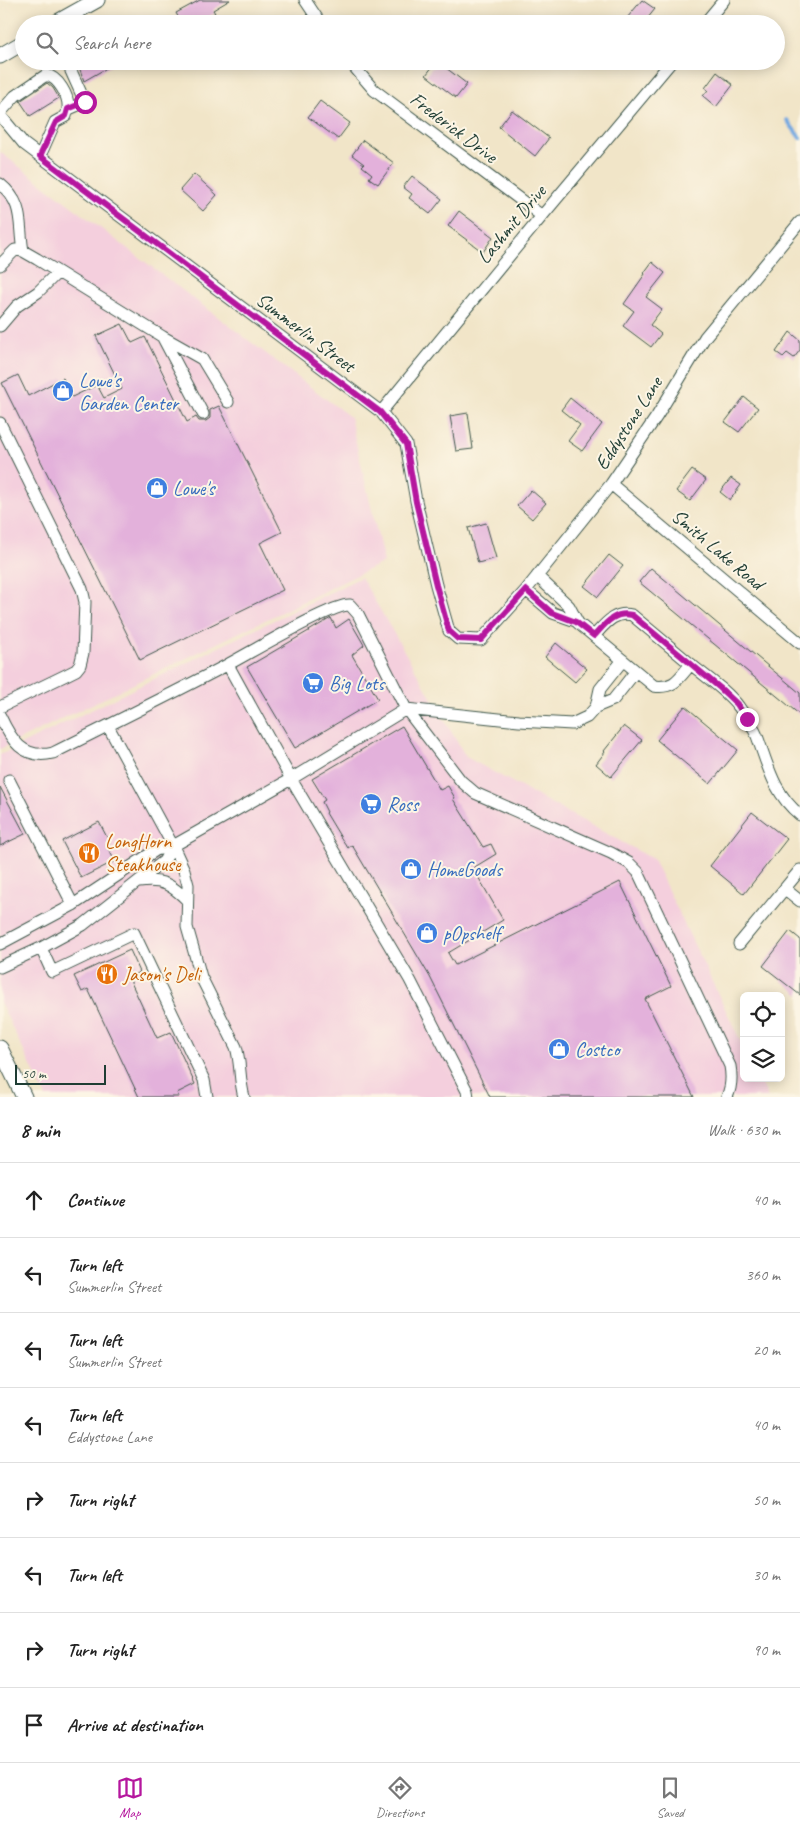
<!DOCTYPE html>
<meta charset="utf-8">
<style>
body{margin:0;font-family:Caveat,sans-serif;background:#f2f2f2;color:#222}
.controls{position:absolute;right:15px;bottom:15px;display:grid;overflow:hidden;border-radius:8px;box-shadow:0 2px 12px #0003}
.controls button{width:45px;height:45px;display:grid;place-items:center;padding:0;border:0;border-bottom:1px solid #e0e0e0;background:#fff;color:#222;font:25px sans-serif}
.scale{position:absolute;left:15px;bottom:12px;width:91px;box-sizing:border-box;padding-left:5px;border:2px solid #1f3d34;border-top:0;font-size:14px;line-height:18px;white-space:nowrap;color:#1f3d34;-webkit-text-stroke:4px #fcf5e5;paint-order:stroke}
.stop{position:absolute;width:15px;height:15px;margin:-11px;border:4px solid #b5179e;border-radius:50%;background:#fff}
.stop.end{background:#b5179e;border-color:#fff;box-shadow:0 1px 5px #0008}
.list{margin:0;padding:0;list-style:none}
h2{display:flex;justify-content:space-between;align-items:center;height:65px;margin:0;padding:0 20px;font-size:21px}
h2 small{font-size:16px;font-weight:400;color:#767676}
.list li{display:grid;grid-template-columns:32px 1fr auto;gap:15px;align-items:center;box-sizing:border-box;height:75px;padding:0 20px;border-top:1px solid #e0e0e0}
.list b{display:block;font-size:19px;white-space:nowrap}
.list p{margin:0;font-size:16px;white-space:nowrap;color:#767676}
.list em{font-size:16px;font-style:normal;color:#767676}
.icon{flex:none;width:28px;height:28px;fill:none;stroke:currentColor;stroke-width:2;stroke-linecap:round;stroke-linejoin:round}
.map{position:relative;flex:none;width:800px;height:1097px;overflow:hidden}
.search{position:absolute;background:#fff;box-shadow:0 2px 12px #0003;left:15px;right:15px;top:15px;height:55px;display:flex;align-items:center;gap:12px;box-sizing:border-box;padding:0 18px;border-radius:28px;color:#767676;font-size:19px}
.sheet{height:665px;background:#fff}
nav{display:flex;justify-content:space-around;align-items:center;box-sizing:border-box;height:70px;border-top:1px solid #e0e0e0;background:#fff;font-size:14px;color:#767676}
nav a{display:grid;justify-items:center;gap:2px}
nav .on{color:#b5179e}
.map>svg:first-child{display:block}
.built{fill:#f4cfdd}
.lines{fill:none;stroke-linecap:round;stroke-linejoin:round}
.stream{stroke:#73a9e1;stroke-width:4}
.building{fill:#e3b1db}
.minor-casing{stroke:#3e564a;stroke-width:13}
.major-casing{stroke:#3e564a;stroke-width:17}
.minor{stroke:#fff;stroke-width:11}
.major{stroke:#fff;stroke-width:15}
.route{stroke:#b5179e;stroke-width:6}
.labels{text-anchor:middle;stroke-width:4;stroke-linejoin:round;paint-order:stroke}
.street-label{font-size:20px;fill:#1f3d34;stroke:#fcf5e5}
.shop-label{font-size:20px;fill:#366cbe;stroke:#fcf5e5;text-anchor:start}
.food-label{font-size:20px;fill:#c56008;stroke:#fcf5e5;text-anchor:start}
</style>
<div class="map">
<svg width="800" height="1097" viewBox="0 0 800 1097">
<rect width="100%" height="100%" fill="#fcf5e5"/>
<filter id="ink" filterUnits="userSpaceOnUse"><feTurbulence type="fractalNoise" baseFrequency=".02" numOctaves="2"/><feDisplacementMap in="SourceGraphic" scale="10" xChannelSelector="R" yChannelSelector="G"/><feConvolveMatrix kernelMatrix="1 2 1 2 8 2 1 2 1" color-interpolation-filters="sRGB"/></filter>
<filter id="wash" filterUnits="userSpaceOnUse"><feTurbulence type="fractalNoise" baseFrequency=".0096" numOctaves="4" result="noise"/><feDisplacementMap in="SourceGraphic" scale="20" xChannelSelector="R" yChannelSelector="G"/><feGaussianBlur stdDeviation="1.12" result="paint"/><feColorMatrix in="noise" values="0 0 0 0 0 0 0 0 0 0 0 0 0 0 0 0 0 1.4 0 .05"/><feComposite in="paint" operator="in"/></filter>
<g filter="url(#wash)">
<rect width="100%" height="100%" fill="#f1e5c8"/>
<path class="built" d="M 0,152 L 350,417 L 384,562 L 0,749 Z
M 361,577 L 466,757 L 653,859 L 744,1048 L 744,1078 L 759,1078 L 768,1097 L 46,1097 L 0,1002 L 0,755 Z"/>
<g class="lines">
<path class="stream" d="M 787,120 L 800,138"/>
</g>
<g id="blocks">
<path class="building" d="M 200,0 L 230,0 L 213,10 L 215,13 L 196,24 L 182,24 L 176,13 Z
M 642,0 L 655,9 L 643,24 L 622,24 Z
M 83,61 L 119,61 L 84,81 L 78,64 Z
M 437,61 L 467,84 L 456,98 L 426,75 Z
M 717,72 L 733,85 L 716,107 L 703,96 L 708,90 L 705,88 Z
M 47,83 L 53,88 L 59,98 L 30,116 L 20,101 Z
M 320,101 L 350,123 L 338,139 L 308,117 Z
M 512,110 L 549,138 L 535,156 L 499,127 Z
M 363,140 L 394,163 L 378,184 L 369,178 L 372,174 L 362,166 L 364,164 L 352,155 Z
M 194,174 L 217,195 L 203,211 L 180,190 Z
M 412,176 L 442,199 L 430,214 L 409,198 L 412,194 L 403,187 Z
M 459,211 L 493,237 L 483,252 L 448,226 Z
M 652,262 L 665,273 L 646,297 L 662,309 L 650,325 L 661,334 L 651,347 L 623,326 L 634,311 L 624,304 L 645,274 L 644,273 Z
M 122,324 L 132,343 L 145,337 L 187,422 L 196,417 L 199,421 L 206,421 L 210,418 L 210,410 L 219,406 L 282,532 L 260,543 L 283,590 L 140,660 L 2,383 L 18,375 L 28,396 L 63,378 L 72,397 L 97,385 L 104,398 L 122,389 L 96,336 Z
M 790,332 L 800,340 L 800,350 L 794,358 L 787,353 L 783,357 L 776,352 Z
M 744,397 L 758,408 L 739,432 L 725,422 Z
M 570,398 L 602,424 L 582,451 L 568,441 L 580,425 L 561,410 Z
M 468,413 L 473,449 L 456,451 L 450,416 Z
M 692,470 L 706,480 L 690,501 L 676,491 Z
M 731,478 L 741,485 L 730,500 L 720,492 Z
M 531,490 L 546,503 L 532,519 L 517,506 Z
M 486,523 L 496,558 L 478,563 L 468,528 Z
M 609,555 L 623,566 L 598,597 L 584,586 Z
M 651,568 L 800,693 L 800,715 L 639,582 Z
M 331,618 L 336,628 L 349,619 L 364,645 L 352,655 L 378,699 L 295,748 L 247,667 Z
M 556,643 L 587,669 L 575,682 L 545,657 Z
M 685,706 L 738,750 L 710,784 L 657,740 Z
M 402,726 L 440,790 L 448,786 L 455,798 L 453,799 L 483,847 L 491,844 L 496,854 L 473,868 L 503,920 L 448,953 L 455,965 L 620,882 L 671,986 L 645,999 L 694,1097 L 490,1097 L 430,977 L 352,845 L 348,848 L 341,838 L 326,813 L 327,812 L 322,802 L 325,800 L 312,779 Z
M 624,726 L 642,740 L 611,777 L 596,764 L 605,752 L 604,751 Z
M 0,787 L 25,834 L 0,846 Z
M 752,812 L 787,839 L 744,894 L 710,866 Z
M 99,822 L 110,843 L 106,845 L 115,861 L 81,878 L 62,841 Z
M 790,931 L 800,939 L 800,995 L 763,966 Z
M 130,950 L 140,972 L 129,978 L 157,1038 L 171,1032 L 195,1084 L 177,1093 L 179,1097 L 139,1097 L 88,989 L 82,992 L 74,976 Z"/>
</g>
</g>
<g filter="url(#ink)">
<use href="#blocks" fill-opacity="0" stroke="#3e564a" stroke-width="1"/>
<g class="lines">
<g class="minor-casing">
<path id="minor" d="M 305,0 L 321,24
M 704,24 L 724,0
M 349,61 L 374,90 L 542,216
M 69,109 L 85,102 L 71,71 L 70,61
M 0,113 L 15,96 L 46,75 C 58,77 69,96 68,108 C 68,109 66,116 66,116 L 55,122 L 40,156
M 0,115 L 24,144 L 381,412 L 406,444 L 416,501 L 436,585 L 449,631 L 458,639 L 481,640 L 526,590 L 611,484 L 657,416 L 705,337 L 800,222
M 0,184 C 25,204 18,223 23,251
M 0,265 L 15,250 L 23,251 L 37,259 L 163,337 L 202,359 L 228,402
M 0,326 L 17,306 L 38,292 L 57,273
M 163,338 L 203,414
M 381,412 L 542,216 L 672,61
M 0,423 L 82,589 L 85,602 L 83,653 L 80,665 L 76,670 L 66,675 L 0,707
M 611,484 L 800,643
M 537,576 L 569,606 L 578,623 L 654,686 C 674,689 679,678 691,664
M 526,590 L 553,613 L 576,621
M 594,636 C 605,624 614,611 632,615 C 652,632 673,649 693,666 C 709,679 727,691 739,707 C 745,716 753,726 757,736 C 768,766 774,794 800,815
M 228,665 L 291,779 L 410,980 L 467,1091 L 468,1097
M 596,707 L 613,700 L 636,671
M 0,716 C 11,740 23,760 53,753 C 111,724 170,695 227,665 C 248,654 333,603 350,605 L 358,614 L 406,709 L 461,781 L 475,793 L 611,853 L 629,863 L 638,872 L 730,1066 C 732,1077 732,1086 727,1097
M 108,726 L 173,846 L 184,870 L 188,885 L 187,927 L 195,955 L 201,977 L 236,1047 C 241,1063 239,1080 244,1097
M 9,780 L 73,905
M 139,882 C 162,879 171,884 187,900
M 785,889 L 800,901
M 0,944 L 73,905 L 156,850 L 173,846 L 291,779 L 406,709 L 519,721 L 572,724 L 587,717 L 596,707 L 600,689 L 623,660
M 739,944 L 800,870
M 41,948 L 52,972 L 134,933 L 204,1080 L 207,1097
M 0,967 L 41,948 L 83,925 L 164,861 L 173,846"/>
</g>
<g class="major-casing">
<path id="major" d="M 54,24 L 97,0
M 0,56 L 24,42
M 0,1048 L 24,1097"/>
</g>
<use href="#minor" class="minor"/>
<use href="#major" class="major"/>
</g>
</g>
<g class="lines" filter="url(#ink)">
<path class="route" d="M 85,102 L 68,109 L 66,116 L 56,122 L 40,156 L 380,412 L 406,444 L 416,502 L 436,585 L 449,631 L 458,639 L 481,640 L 526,590 L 552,613 L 576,622 L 594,636 C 605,624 614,611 632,615 L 720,688 L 737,704 L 747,719"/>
</g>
<defs>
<g id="shop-disc" transform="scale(1.125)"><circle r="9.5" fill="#3f7fe0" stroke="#fcf5e5"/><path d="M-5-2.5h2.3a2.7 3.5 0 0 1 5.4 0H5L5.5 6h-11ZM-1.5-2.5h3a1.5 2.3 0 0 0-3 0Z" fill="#fff"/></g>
<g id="supermarket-disc" transform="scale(1.125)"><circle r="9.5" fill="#3f7fe0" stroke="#fcf5e5"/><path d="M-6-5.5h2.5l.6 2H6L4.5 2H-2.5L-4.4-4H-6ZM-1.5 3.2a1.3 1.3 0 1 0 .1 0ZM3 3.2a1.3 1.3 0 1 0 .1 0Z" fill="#fff"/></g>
<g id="restaurant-disc" transform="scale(1.125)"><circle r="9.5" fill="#e8710a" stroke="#fcf5e5"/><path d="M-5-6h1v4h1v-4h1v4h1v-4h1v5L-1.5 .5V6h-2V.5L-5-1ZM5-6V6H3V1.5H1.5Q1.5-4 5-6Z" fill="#fff"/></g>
</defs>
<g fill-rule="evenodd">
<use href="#shop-disc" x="63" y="391"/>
<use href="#shop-disc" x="157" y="488"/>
<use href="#supermarket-disc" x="313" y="683"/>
<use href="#supermarket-disc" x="371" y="804"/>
<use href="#restaurant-disc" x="89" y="853"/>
<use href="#shop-disc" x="411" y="869"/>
<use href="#shop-disc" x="427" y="933"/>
<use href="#restaurant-disc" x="107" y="974"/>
<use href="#shop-disc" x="559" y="1049"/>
</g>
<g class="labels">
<g class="street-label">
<text transform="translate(454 127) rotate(37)" y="7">Frederick Drive</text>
<text transform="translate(511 224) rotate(-50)" y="7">Lashmit Drive</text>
<text transform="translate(306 332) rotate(37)" y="7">Summerlin Street</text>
<text transform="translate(628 423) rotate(-57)" y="7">Eddystone Lane</text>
<text transform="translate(718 549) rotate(40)" y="7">Smith Lake Road</text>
</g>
<g class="shop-label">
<text x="79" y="387">Lowe's<tspan x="79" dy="23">Garden Center</tspan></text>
<text x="173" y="495">Lowe's</text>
<text x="329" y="690">Big Lots</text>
<text x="387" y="811">Ross</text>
<text x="427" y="876">HomeGoods</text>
<text x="443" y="940">pOpshelf</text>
<text x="575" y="1056">Costco</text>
</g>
<g class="food-label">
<text x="105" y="848">LongHorn<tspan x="105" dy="23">Steakhouse</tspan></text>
<text x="123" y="981">Jason's Deli</text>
</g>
</g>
</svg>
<div class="controls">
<button><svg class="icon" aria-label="locate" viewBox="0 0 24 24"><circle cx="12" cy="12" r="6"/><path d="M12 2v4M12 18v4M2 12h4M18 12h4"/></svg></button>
<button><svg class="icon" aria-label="layers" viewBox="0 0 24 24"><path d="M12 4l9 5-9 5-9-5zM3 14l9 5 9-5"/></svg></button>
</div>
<div class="scale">50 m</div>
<div class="stop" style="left:85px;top:102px"></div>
<div class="stop end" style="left:747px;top:719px"></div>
<div class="search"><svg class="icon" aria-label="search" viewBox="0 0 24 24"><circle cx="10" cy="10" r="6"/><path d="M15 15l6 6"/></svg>Search here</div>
</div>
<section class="sheet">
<h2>8 min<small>Walk · 630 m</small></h2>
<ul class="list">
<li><svg class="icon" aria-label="ahead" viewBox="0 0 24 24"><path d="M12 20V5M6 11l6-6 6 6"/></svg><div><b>Continue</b></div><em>40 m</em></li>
<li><svg class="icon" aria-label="left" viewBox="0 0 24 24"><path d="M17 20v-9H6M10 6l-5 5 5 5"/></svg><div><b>Turn left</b><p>Summerlin Street</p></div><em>360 m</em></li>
<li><svg class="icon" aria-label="left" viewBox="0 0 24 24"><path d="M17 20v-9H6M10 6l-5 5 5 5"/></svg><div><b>Turn left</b><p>Summerlin Street</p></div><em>20 m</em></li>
<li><svg class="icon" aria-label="left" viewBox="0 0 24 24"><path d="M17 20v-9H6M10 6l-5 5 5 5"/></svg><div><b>Turn left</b><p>Eddystone Lane</p></div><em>40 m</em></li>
<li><svg class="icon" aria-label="right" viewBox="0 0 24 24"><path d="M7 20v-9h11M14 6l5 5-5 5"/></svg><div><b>Turn right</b></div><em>50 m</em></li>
<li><svg class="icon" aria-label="left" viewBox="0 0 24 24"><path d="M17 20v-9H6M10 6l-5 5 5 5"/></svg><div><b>Turn left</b></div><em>30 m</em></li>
<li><svg class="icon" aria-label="right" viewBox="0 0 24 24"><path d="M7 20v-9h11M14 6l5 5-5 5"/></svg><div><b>Turn right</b></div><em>90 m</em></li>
<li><svg class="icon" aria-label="arrive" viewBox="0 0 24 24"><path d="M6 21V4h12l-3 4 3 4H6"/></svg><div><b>Arrive at destination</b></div></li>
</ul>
</section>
<nav>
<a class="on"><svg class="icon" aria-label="map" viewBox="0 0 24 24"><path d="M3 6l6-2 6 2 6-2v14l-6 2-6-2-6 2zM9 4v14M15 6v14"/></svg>Map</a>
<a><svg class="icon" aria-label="directions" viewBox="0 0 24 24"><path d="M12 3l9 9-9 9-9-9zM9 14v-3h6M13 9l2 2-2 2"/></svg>Directions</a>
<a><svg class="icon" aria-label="saved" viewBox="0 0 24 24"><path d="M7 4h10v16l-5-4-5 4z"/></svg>Saved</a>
</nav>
